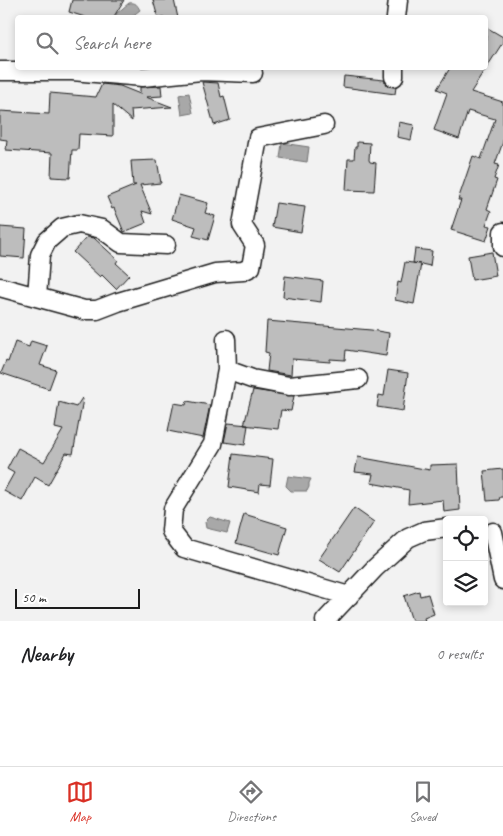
<!DOCTYPE html>
<style>
body{margin:0;font-family:Caveat,sans-serif;background:#f6f6f6;color:#202124}
.controls{position:absolute;right:15px;bottom:15px;display:grid;overflow:hidden;border-radius:5px;box-shadow:0 2px 8px #0003}
.controls button{width:45px;height:45px;display:grid;place-items:center;padding:0;border:0;border-bottom:1px solid #e0e0e0;background:#fff;color:#202124;font:25px sans-serif}
.scale{position:absolute;left:15px;bottom:12px;width:125px;box-sizing:border-box;padding-left:5px;border:2px solid #1c1c1c;border-top:0;font-size:14px;line-height:18px;white-space:nowrap;color:#1c1c1c;-webkit-text-stroke:4px #fff;paint-order:stroke}
.list{margin:0;padding:0;list-style:none}
h2{display:flex;justify-content:space-between;align-items:center;height:65px;margin:0;padding:0 20px;font-size:21px}
h2 small{font-size:16px;font-weight:400;color:#757577}
.icon{flex:none;width:28px;height:28px;fill:none;stroke:currentColor;stroke-width:2;stroke-linecap:round;stroke-linejoin:round}
.map{position:relative;flex:none;width:503px;height:621px;overflow:hidden}
.search{position:absolute;background:#fff;box-shadow:0 2px 8px #0003;left:15px;right:15px;top:15px;height:55px;display:flex;align-items:center;gap:12px;box-sizing:border-box;padding:0 18px;border-radius:5px;color:#757577;font-size:19px}
.sheet{height:145px;background:#fff}
nav{display:flex;justify-content:space-around;align-items:center;box-sizing:border-box;height:70px;border-top:1px solid #e0e0e0;background:#fff;font-size:14px;color:#757577}
nav a{display:grid;justify-items:center;gap:2px}
nav .on{color:#d93025}
.map>svg:first-child{display:block}
.water{fill:#a8a8a8;stroke:#707070}
.building{fill:#bdbdbd;stroke:#1c1c1c}
.lines{fill:none;stroke-linecap:round;stroke-linejoin:round}
.minor-casing{stroke:#1c1c1c;stroke-width:21}
.minor{stroke:#fff;stroke-width:18}
</style>
<div class="map">
<svg width="503" height="621" viewBox="0 0 503 621">
<rect width="100%" height="100%" fill="#f2f2f2"/>
<filter id="ink" filterUnits="userSpaceOnUse"><feTurbulence type="fractalNoise" baseFrequency=".02" numOctaves="2"/><feDisplacementMap in="SourceGraphic" scale="10" xChannelSelector="R" yChannelSelector="G"/><feConvolveMatrix kernelMatrix="1 2 1 2 8 2 1 2 1" color-interpolation-filters="sRGB"/></filter>
<g filter="url(#ink)">
<path class="water" d="M 129,3 C 136,2 137,5 140,10 L 131,17 L 117,17 L 116,14 Z
M 189,93 L 193,113 L 182,115 L 179,95 Z
M 282,143 L 309,147 L 307,162 L 280,158 Z
M 288,476 L 311,479 L 309,483 L 309,487 L 307,491 L 291,491 L 286,486 Z
M 210,517 L 230,523 L 227,533 L 206,528 L 205,522 Z"/>
<path class="building" d="M 72,0 L 124,0 L 113,18 L 88,18 L 69,12 Z
M 153,0 L 174,0 L 178,18 L 158,18 Z
M 486,27 L 503,37 L 503,42 L 471,92 L 503,102 L 503,142 L 495,164 L 499,165 L 494,179 L 497,180 L 487,209 L 491,211 L 486,225 L 491,226 L 486,241 L 451,230 L 461,200 L 458,200 L 473,156 L 481,159 L 495,119 L 468,111 L 459,139 L 434,130 L 447,93 L 437,89 L 450,68 L 486,68 Z
M 344,76 L 384,80 L 388,86 L 396,87 L 395,94 L 343,87 Z
M 202,82 L 218,83 L 221,97 L 224,96 L 230,120 L 214,125 Z
M 102,84 L 120,86 L 140,94 L 140,87 L 161,86 L 162,96 L 146,97 L 172,107 L 131,110 L 132,121 L 113,105 L 113,136 L 79,134 L 78,150 L 72,150 L 70,178 L 51,177 L 52,153 L 6,150 L 7,140 L 0,139 L 0,111 L 49,114 L 50,93 L 96,97 Z
M 399,122 L 414,125 L 411,140 L 397,137 Z
M 357,142 L 370,143 L 369,160 L 370,162 L 376,163 L 374,191 L 346,190 L 348,159 L 354,159 L 355,147 L 357,147 Z
M 157,160 L 161,183 L 140,185 L 152,214 L 142,211 L 146,223 L 124,232 L 114,208 L 112,209 L 107,197 L 136,185 L 133,185 L 131,161 Z
M 179,195 L 208,203 L 205,213 L 215,216 L 208,240 L 193,236 L 196,227 L 172,219 Z
M 276,203 L 305,207 L 301,232 L 272,227 Z
M 0,227 L 26,229 L 24,258 L 0,256 Z
M 87,237 L 94,238 L 118,260 L 116,263 L 129,275 L 116,289 L 102,275 L 100,277 L 73,252 Z
M 415,249 L 432,251 L 430,266 L 421,264 L 414,304 L 395,300 L 398,282 L 401,283 L 405,262 L 420,264 L 413,263 Z
M 492,252 L 496,276 L 472,280 L 468,256 Z
M 285,276 L 323,281 L 321,302 L 283,297 Z
M 267,321 L 371,330 L 389,333 L 386,356 L 346,350 L 345,360 L 330,359 L 330,362 L 292,359 L 291,375 L 267,371 L 269,353 L 265,352 Z
M 31,341 L 47,346 L 40,365 L 56,370 L 49,389 L 1,373 L 6,361 L 8,362 L 15,342 L 29,347 Z
M 388,370 L 408,373 L 403,411 L 377,407 L 379,395 L 384,396 Z
M 253,390 L 294,396 L 291,411 L 281,410 L 278,429 L 244,425 Z
M 82,398 L 83,399 L 73,454 L 66,453 L 48,485 L 35,477 L 22,501 L 4,491 L 14,473 L 7,469 L 18,448 L 44,462 L 63,430 L 55,428 L 59,402 L 76,407 Z
M 187,401 L 210,405 L 203,438 L 168,431 L 174,403 L 186,405 Z
M 228,423 L 248,425 L 245,445 L 224,442 Z
M 233,454 L 273,459 L 270,485 L 260,484 L 259,492 L 229,487 Z
M 358,457 L 430,470 L 430,465 L 458,464 L 460,510 L 444,512 L 443,500 L 408,504 L 409,490 L 371,483 L 373,474 L 355,472 Z
M 503,469 L 503,497 L 500,497 L 499,500 L 487,501 L 484,471 Z
M 354,508 L 374,522 L 340,572 L 319,559 Z
M 244,514 L 287,527 L 279,555 L 236,543 Z
M 419,591 L 420,596 L 428,594 L 434,614 L 424,618 L 425,621 L 412,621 L 404,596 Z"/>
<g class="lines">
<g class="minor-casing">
<path id="minor" d="M 396,18 L 398,0
M 0,71 L 72,71 L 143,77 L 201,71 L 253,73
M 394,77 L 394,68
M 503,232 L 503,247
M 0,287 L 84,310 L 97,310 L 118,302 L 215,273 L 243,271 L 251,267 L 255,245 L 242,225 L 258,138 L 324,125
M 37,297 L 40,255 L 47,241 L 62,228 L 79,224 L 102,229 L 121,243 L 166,245
M 226,339 L 227,370 L 213,444 L 173,509 L 171,531 L 184,548 L 349,596
M 227,370 L 252,379 L 289,386 L 358,379
M 493,532 L 503,580
M 325,621 L 375,568 L 408,538 L 424,531 L 447,528"/>
</g>
<use href="#minor" class="minor"/>
</g>
</g>
</svg>
<div class="controls">
<button><svg class="icon" aria-label="locate" viewBox="0 0 24 24"><circle cx="12" cy="12" r="6"/><path d="M12 2v4M12 18v4M2 12h4M18 12h4"/></svg></button>
<button><svg class="icon" aria-label="layers" viewBox="0 0 24 24"><path d="M12 4l9 5-9 5-9-5zM3 14l9 5 9-5"/></svg></button>
</div>
<div class="scale">50 m</div>
<div class="search"><svg class="icon" aria-label="search" viewBox="0 0 24 24"><circle cx="10" cy="10" r="6"/><path d="M15 15l6 6"/></svg>Search here</div>
</div>
<section class="sheet">
<h2>Nearby<small>0 results</small></h2>
<ul class="list">
</ul>
</section>
<nav>
<a class="on"><svg class="icon" aria-label="map" viewBox="0 0 24 24"><path d="M3 6l6-2 6 2 6-2v14l-6 2-6-2-6 2zM9 4v14M15 6v14"/></svg>Map</a>
<a><svg class="icon" aria-label="directions" viewBox="0 0 24 24"><path d="M12 3l9 9-9 9-9-9zM9 14v-3h6M13 9l2 2-2 2"/></svg>Directions</a>
<a><svg class="icon" aria-label="saved" viewBox="0 0 24 24"><path d="M7 4h10v16l-5-4-5 4z"/></svg>Saved</a>
</nav>
